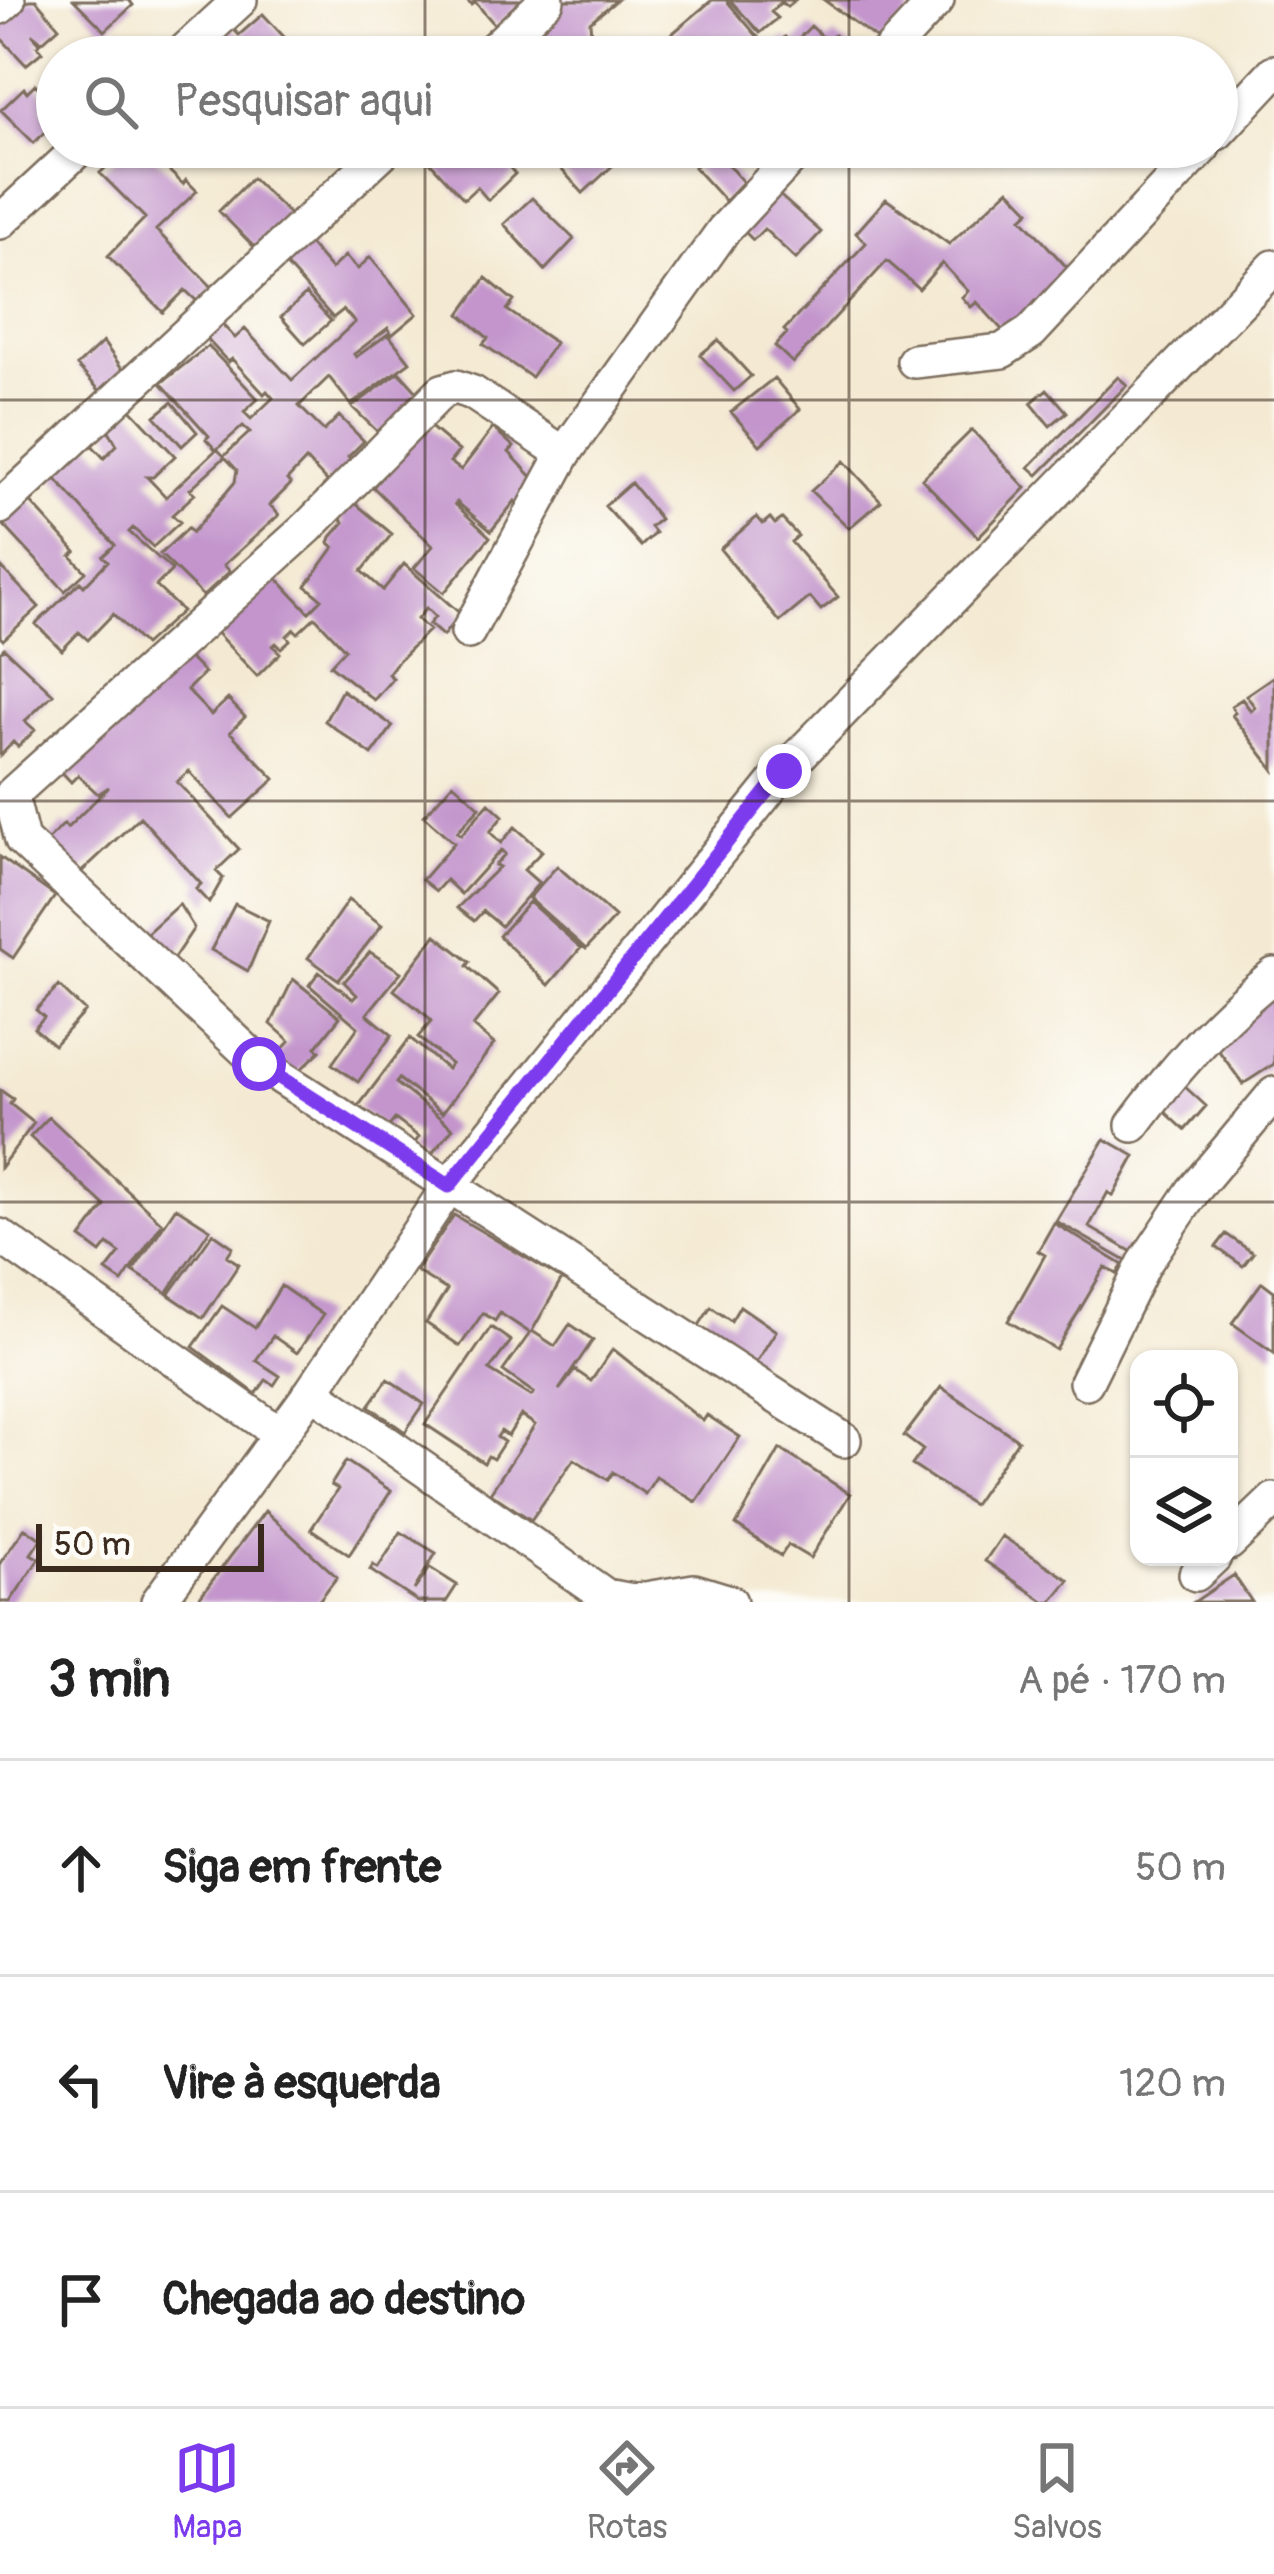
<!DOCTYPE html>
<html lang="pt">
<meta charset="utf-8">
<style>
body{margin:0;font-family:Pangolin,sans-serif;background:#f2f2f2;color:#222}
.controls{position:absolute;right:36px;bottom:36px;display:grid;overflow:hidden;border-radius:24px;box-shadow:0 3px 9px #0004}
.controls button{width:108px;height:108px;display:grid;place-items:center;padding:0;border:0;border-bottom:3px solid #e0e0e0;background:#fff;color:#222;font:60px sans-serif}
.scale{position:absolute;left:36px;bottom:30px;width:228px;box-sizing:border-box;padding-left:12px;border:6px solid #3b2a1e;border-top:0;font-size:33px;line-height:42px;white-space:nowrap;color:#3b2a1e;-webkit-text-stroke:9px #fdfcf7;paint-order:stroke}
.stop{position:absolute;width:36px;height:36px;margin:-27px;border:9px solid #7c3aed;border-radius:50%;background:#fff}
.stop.end{background:#7c3aed;border-color:#fff;box-shadow:0 3px 12px #0008}
.list{margin:0;padding:0;list-style:none}
h2{display:flex;justify-content:space-between;align-items:center;height:156px;margin:0;padding:0 48px;font-size:51px}
h2 small{font-size:39px;font-weight:400;color:#767676}
.list li{display:grid;grid-template-columns:78px 1fr auto;gap:36px;align-items:center;box-sizing:border-box;height:216px;padding:0 48px;border-top:3px solid #e0e0e0}
.list b{display:block;font-size:45px;white-space:nowrap}
.list em{font-size:39px;font-style:normal;color:#767676}
.icon{flex:none;width:66px;height:66px;fill:none;stroke:currentColor;stroke-width:2;stroke-linecap:round;stroke-linejoin:round}
.map{position:relative;flex:none;width:1274px;height:1602px;overflow:hidden}
.search{position:absolute;background:#fff;box-shadow:0 3px 9px #0004;left:36px;right:36px;top:36px;height:132px;display:flex;align-items:center;gap:30px;box-sizing:border-box;padding:0 42px;border-radius:66px;color:#767676;font-size:45px}
.sheet{height:804px;background:#fff}
nav{display:flex;justify-content:space-around;align-items:center;box-sizing:border-box;height:168px;border-top:3px solid #e0e0e0;background:#fff;font-size:33px;color:#767676}
nav a{display:grid;justify-items:center;gap:6px}
nav .on{color:#7c3aed}
.map>svg:first-child{display:block}
.building{fill:#c395cc}
.lines{fill:none;stroke-linecap:round;stroke-linejoin:round}
.minor-casing{stroke:#7c6d5d;stroke-width:38}
.minor{stroke:#fff;stroke-width:33}
.route{stroke:#7c3aed;stroke-width:15}
.grid{fill:none;stroke:#3b2a1e;stroke-width:3;stroke-opacity:0.55}
</style>
<div class="map">
<svg width="1274" height="1602" viewBox="0 0 1274 1602">
<rect width="100%" height="100%" fill="#fdfcf7"/>
<filter id="ink" filterUnits="userSpaceOnUse"><feTurbulence type="fractalNoise" baseFrequency=".00833" numOctaves="2"/><feDisplacementMap in="SourceGraphic" scale="24" xChannelSelector="R" yChannelSelector="G"/><feConvolveMatrix kernelMatrix="1 2 1 2 8 2 1 2 1" color-interpolation-filters="sRGB"/></filter>
<filter id="wash" filterUnits="userSpaceOnUse"><feTurbulence type="fractalNoise" baseFrequency=".004" numOctaves="4" result="noise"/><feDisplacementMap in="SourceGraphic" scale="48" xChannelSelector="R" yChannelSelector="G"/><feGaussianBlur stdDeviation="2.7" result="paint"/><feColorMatrix in="noise" values="0 0 0 0 0 0 0 0 0 0 0 0 0 0 0 0 0 1.4 0 .05"/><feComposite in="paint" operator="in"/></filter>
<g filter="url(#wash)">
<rect width="100%" height="100%" fill="#f4ead3"/>
<g id="blocks">
<path class="building" d="M 29,0 L 36,0 L 59,27 L 42,42 L 32,34 L 40,43 L 37,46 L 42,52 L 26,65 L 0,37 L 0,25 Z
M 74,0 L 129,0 L 133,5 L 105,31 Z
M 466,0 L 525,0 L 496,26 L 475,2 L 471,5 Z
M 559,0 L 617,0 L 590,22 L 592,48 L 600,42 L 613,57 L 515,57 L 508,50 Z
M 712,0 L 726,0 L 770,51 L 785,37 L 792,45 L 811,26 L 827,41 L 834,35 L 865,57 L 674,57 L 679,52 L 667,38 Z
M 730,0 L 795,0 L 787,7 L 781,2 L 771,12 L 778,18 L 760,33 Z
M 824,0 L 905,0 L 910,14 L 881,42 Z
M 263,14 L 284,37 L 261,57 L 226,57 L 212,43 L 230,26 L 239,35 Z
M 35,84 L 50,99 L 42,107 L 56,121 L 34,143 L 1,110 L 24,88 L 27,92 Z
M 127,147 L 144,147 L 183,184 L 186,180 L 197,191 L 156,230 L 214,289 L 199,303 L 185,290 L 163,312 L 108,256 L 145,218 L 100,173 Z
M 416,147 L 515,147 L 518,150 L 505,162 L 515,174 L 488,200 L 477,187 L 464,199 Z
M 541,147 L 615,147 L 623,156 L 583,193 Z
M 714,149 L 743,182 L 725,201 L 694,167 Z
M 252,178 L 290,215 L 255,248 L 219,211 Z
M 1009,189 L 1030,211 L 1022,218 L 1081,283 L 1015,344 L 977,302 L 971,307 L 962,297 L 968,291 L 942,263 L 919,289 L 887,261 L 793,363 L 775,346 L 787,333 L 784,330 L 866,243 L 856,233 L 886,199 L 949,244 Z
M 776,192 L 821,232 L 796,259 L 764,229 L 753,240 L 741,228 Z
M 532,198 L 574,239 L 545,270 L 504,224 Z
M 307,242 L 331,269 L 345,256 L 358,269 L 370,257 L 417,314 L 392,335 L 388,328 L 354,354 L 356,357 L 388,334 L 410,362 L 351,405 L 329,377 L 299,406 L 324,431 L 339,416 L 364,441 L 348,457 L 354,463 L 330,485 L 306,460 L 287,480 L 291,484 L 270,505 L 279,515 L 224,565 L 230,571 L 203,596 L 160,554 L 188,528 L 192,533 L 235,482 L 237,470 L 225,457 L 190,489 L 195,494 L 172,515 L 180,522 L 153,547 L 133,528 L 129,532 L 172,570 L 156,586 L 182,611 L 144,645 L 113,614 L 88,640 L 79,632 L 62,650 L 36,624 L 80,582 L 84,586 L 108,561 L 103,556 L 115,545 L 52,475 L 88,441 L 104,458 L 117,445 L 108,429 L 126,404 L 175,456 L 153,477 L 147,477 L 166,497 L 217,449 L 224,456 L 250,432 L 243,426 L 216,450 L 206,439 L 209,436 L 161,383 L 208,346 L 258,399 L 244,412 L 251,419 L 273,398 L 267,391 L 264,394 L 232,359 L 228,362 L 204,336 L 220,322 L 235,338 L 245,329 L 292,380 L 355,322 L 343,310 L 333,318 L 284,263 Z
M 486,278 L 514,301 L 507,310 L 555,343 L 531,377 L 483,344 L 488,338 L 460,314 Z
M 306,294 L 331,321 L 305,344 L 281,317 Z
M 718,340 L 751,376 L 734,391 L 700,355 Z
M 103,342 L 124,371 L 101,392 L 77,366 Z
M 399,372 L 417,392 L 415,401 L 380,434 L 352,407 Z
M 1118,377 L 1127,385 L 1038,475 L 1029,467 Z
M 774,378 L 800,409 L 760,445 L 731,412 Z
M 1047,389 L 1067,412 L 1050,426 L 1031,403 Z
M 172,402 L 197,432 L 182,446 L 155,416 Z
M 427,424 L 459,451 L 450,462 L 461,470 L 493,428 L 514,447 L 509,452 L 534,479 L 519,505 L 515,501 L 491,531 L 457,502 L 455,504 L 490,537 L 444,593 L 414,568 L 433,546 L 373,487 Z
M 972,430 L 1026,488 L 978,537 L 922,479 Z
M 844,461 L 881,501 L 849,528 L 811,491 Z
M 631,483 L 660,519 L 650,527 L 655,533 L 641,546 L 605,506 Z
M 27,498 L 76,552 L 71,556 L 86,572 L 65,591 L 1,522 Z
M 355,503 L 392,534 L 362,571 L 383,590 L 404,564 L 463,616 L 455,633 L 449,628 L 443,636 L 429,624 L 435,617 L 426,608 L 417,619 L 429,630 L 397,662 L 388,674 L 393,678 L 374,700 L 330,665 L 345,649 L 315,617 L 298,633 L 294,629 L 287,636 L 290,640 L 281,648 L 276,643 L 273,646 L 280,653 L 257,676 L 213,629 L 274,575 L 309,612 L 322,599 L 306,586 L 334,547 L 329,543 L 331,537 L 344,522 L 339,517 Z
M 757,517 L 763,524 L 770,518 L 775,524 L 782,519 L 798,536 L 791,542 L 838,597 L 821,610 L 810,597 L 780,622 L 720,549 Z
M 0,566 L 39,607 L 3,640 L 0,637 Z
M 4,648 L 53,694 L 25,721 L 35,730 L 18,747 L 13,742 L 0,756 L 0,652 Z
M 182,651 L 204,673 L 187,690 L 211,715 L 228,699 L 245,717 L 230,732 L 275,779 L 232,818 L 189,771 L 177,782 L 239,849 L 216,871 L 223,878 L 209,903 L 196,889 L 201,884 L 140,817 L 77,876 L 48,840 L 64,824 L 67,828 L 109,787 L 98,794 L 78,775 L 71,782 L 57,767 Z
M 1274,676 L 1274,770 L 1232,715 L 1235,713 L 1231,706 L 1242,699 L 1251,711 L 1255,707 L 1246,695 Z
M 342,690 L 393,726 L 372,755 L 325,721 Z
M 453,783 L 480,807 L 457,832 L 461,835 L 489,803 L 503,816 L 490,832 L 501,843 L 515,827 L 542,851 L 524,870 L 539,883 L 501,926 L 483,911 L 474,921 L 457,908 L 499,867 L 495,865 L 505,854 L 501,850 L 461,894 L 446,880 L 436,891 L 422,880 L 454,843 L 424,816 Z
M 0,857 L 55,896 L 13,958 L 0,949 Z
M 557,866 L 615,917 L 586,949 L 529,898 Z
M 348,900 L 382,925 L 339,980 L 308,958 Z
M 529,902 L 581,948 L 549,985 L 499,936 Z
M 179,904 L 194,928 L 169,965 L 147,933 Z
M 235,904 L 269,921 L 248,971 L 211,950 Z
M 436,935 L 470,962 L 467,966 L 499,994 L 473,1026 L 494,1044 L 442,1113 L 399,1079 L 396,1083 L 453,1128 L 426,1161 L 409,1151 L 419,1137 L 395,1119 L 386,1130 L 357,1108 L 410,1038 L 447,1069 L 451,1064 L 418,1037 L 431,1022 L 427,1016 L 394,990 Z
M 370,952 L 401,972 L 367,1014 L 392,1035 L 358,1082 L 332,1064 L 358,1027 L 309,985 L 319,972 L 353,999 L 357,995 L 344,982 Z
M 293,979 L 340,1017 L 316,1047 L 320,1051 L 293,1077 L 273,1059 L 290,1041 L 271,1024 Z
M 59,986 L 85,1011 L 54,1045 L 34,1028 L 44,1017 L 36,1010 Z
M 1274,987 L 1274,1064 L 1243,1084 L 1208,1036 Z
M 1183,1085 L 1206,1106 L 1185,1130 L 1162,1109 Z
M 0,1090 L 13,1099 L 10,1104 L 34,1123 L 0,1168 Z
M 49,1117 L 162,1223 L 122,1282 L 106,1271 L 120,1253 L 108,1244 L 101,1253 L 81,1238 L 105,1206 L 30,1137 Z
M 1105,1139 L 1135,1156 L 1113,1196 L 1108,1192 L 1089,1227 L 1134,1253 L 1128,1262 L 1056,1221 Z
M 176,1207 L 210,1229 L 167,1293 L 133,1271 Z
M 454,1215 L 562,1279 L 532,1331 L 555,1346 L 570,1324 L 593,1340 L 559,1390 L 575,1370 L 591,1381 L 613,1349 L 703,1421 L 707,1415 L 740,1437 L 696,1502 L 656,1477 L 645,1494 L 613,1472 L 608,1480 L 574,1459 L 531,1520 L 490,1493 L 535,1425 L 521,1415 L 508,1436 L 501,1431 L 497,1437 L 504,1442 L 493,1459 L 488,1456 L 484,1463 L 425,1424 L 491,1327 L 511,1341 L 489,1370 L 531,1396 L 534,1393 L 503,1371 L 530,1333 L 500,1313 L 495,1321 L 483,1313 L 460,1346 L 426,1323 L 447,1290 L 416,1271 Z
M 1054,1223 L 1123,1265 L 1117,1274 L 1105,1267 L 1056,1350 L 1008,1321 L 1045,1255 L 1038,1251 Z
M 213,1233 L 233,1247 L 227,1256 L 239,1264 L 203,1318 L 169,1295 Z
M 1226,1234 L 1253,1253 L 1243,1266 L 1216,1247 Z
M 1262,1282 L 1274,1291 L 1274,1353 L 1232,1323 Z
M 281,1286 L 323,1315 L 297,1353 L 273,1336 L 256,1360 L 280,1376 L 274,1385 L 266,1380 L 256,1394 L 193,1347 L 222,1306 L 255,1328 Z
M 740,1306 L 776,1331 L 753,1367 L 694,1333 L 711,1307 L 731,1321 Z
M 388,1379 L 424,1404 L 405,1432 L 369,1406 Z
M 941,1387 L 1018,1440 L 973,1505 L 912,1465 L 923,1450 L 904,1436 Z
M 780,1449 L 850,1494 L 810,1558 L 788,1545 L 781,1556 L 736,1525 Z
M 346,1461 L 391,1491 L 349,1555 L 311,1529 L 338,1489 L 331,1485 Z
M 265,1511 L 337,1577 L 318,1602 L 196,1602 Z
M 25,1528 L 41,1539 L 31,1554 L 39,1559 L 10,1602 L 0,1602 L 0,1563 Z
M 401,1532 L 436,1553 L 414,1590 L 430,1568 L 457,1585 L 446,1602 L 418,1602 L 370,1570 L 373,1565 L 378,1568 Z
M 1002,1536 L 1069,1580 L 1051,1602 L 1045,1602 L 985,1561 Z
M 1234,1575 L 1252,1602 L 1194,1602 Z"/>
</g>
</g>
<g filter="url(#ink)">
<use href="#blocks" fill-opacity="0" stroke="#7c6d5d" stroke-width="3"/>
<g class="lines">
<g class="minor-casing">
<path id="minor" d="M 0,7 L 8,0
M 178,57 L 240,0
M 485,57 L 547,0
M 884,57 L 937,0
M 1217,133 L 1274,72
M 0,222 L 81,147
M 914,361 L 1002,351 L 1031,332 L 1203,147
M 564,454 L 473,393 L 456,387 L 442,391 L 308,527 L 11,795 L 22,840 L 259,1063 L 844,1440
M 0,507 L 388,147
M 468,632 L 564,454 L 723,231 L 801,147
M 1133,1125 C 1175,1068 1219,1018 1274,975
M 0,1236 L 280,1434
M 1086,1382 L 1144,1264 L 1193,1191 L 1274,1094
M 312,1391 L 606,1596 L 633,1601 L 694,1591 L 730,1602
M 1229,1543 L 1274,1500
M 1196,1574 L 1214,1557
M 158,1602 L 312,1391 L 449,1186 L 784,771 L 1274,267"/>
</g>
<use href="#minor" class="minor"/>
</g>
</g>
<g class="lines" filter="url(#ink)">
<path class="route" d="M 259,1064 L 449,1186 L 784,771"/>
</g>
<path class="grid" d="M 425,0 L 425,57M 849,0 L 849,57M 425,147 L 425,1602M 849,147 L 849,1602M 0,400 L 1274,400M 0,801 L 1274,801M 0,1202 L 1274,1202"/>
</svg>
<div class="controls">
<button><svg class="icon" aria-label="locate" viewBox="0 0 24 24"><circle cx="12" cy="12" r="6"/><path d="M12 2v4M12 18v4M2 12h4M18 12h4"/></svg></button>
<button><svg class="icon" aria-label="layers" viewBox="0 0 24 24"><path d="M12 4l9 5-9 5-9-5zM3 14l9 5 9-5"/></svg></button>
</div>
<div class="scale">50 m</div>
<div class="stop" style="left:259px;top:1064px"></div>
<div class="stop end" style="left:784px;top:771px"></div>
<div class="search"><svg class="icon" aria-label="search" viewBox="0 0 24 24"><circle cx="10" cy="10" r="6"/><path d="M15 15l6 6"/></svg>Pesquisar aqui</div>
</div>
<section class="sheet">
<h2>3 min<small>A pé · 170 m</small></h2>
<ul class="list">
<li><svg class="icon" aria-label="ahead" viewBox="0 0 24 24"><path d="M12 20V5M6 11l6-6 6 6"/></svg><div><b>Siga em frente</b></div><em>50 m</em></li>
<li><svg class="icon" aria-label="left" viewBox="0 0 24 24"><path d="M17 20v-9H6M10 6l-5 5 5 5"/></svg><div><b>Vire à esquerda</b></div><em>120 m</em></li>
<li><svg class="icon" aria-label="arrive" viewBox="0 0 24 24"><path d="M6 21V4h12l-3 4 3 4H6"/></svg><div><b>Chegada ao destino</b></div></li>
</ul>
</section>
<nav>
<a class="on"><svg class="icon" aria-label="map" viewBox="0 0 24 24"><path d="M3 6l6-2 6 2 6-2v14l-6 2-6-2-6 2zM9 4v14M15 6v14"/></svg>Mapa</a>
<a><svg class="icon" aria-label="directions" viewBox="0 0 24 24"><path d="M12 3l9 9-9 9-9-9zM9 14v-3h6M13 9l2 2-2 2"/></svg>Rotas</a>
<a><svg class="icon" aria-label="saved" viewBox="0 0 24 24"><path d="M7 4h10v16l-5-4-5 4z"/></svg>Salvos</a>
</nav>
